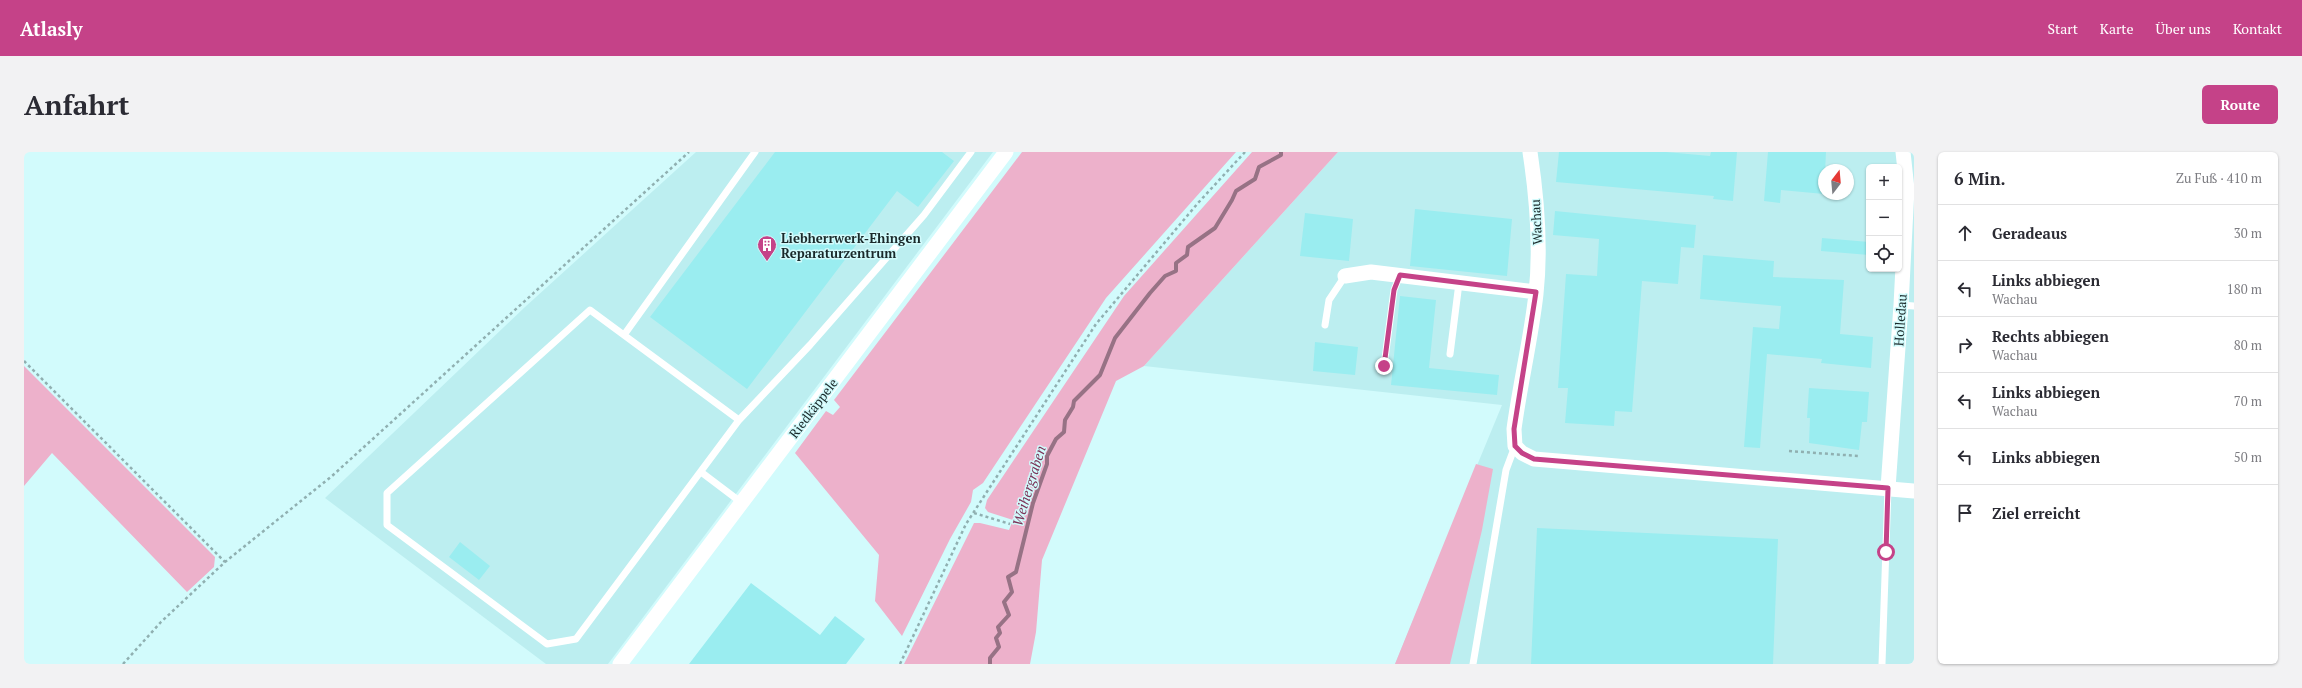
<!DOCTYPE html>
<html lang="de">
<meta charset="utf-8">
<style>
body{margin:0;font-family:"PT Serif",serif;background:#f2f2f3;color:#2b2b33}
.controls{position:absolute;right:12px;top:12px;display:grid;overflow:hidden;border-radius:6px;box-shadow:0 1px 3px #0004}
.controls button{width:36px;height:36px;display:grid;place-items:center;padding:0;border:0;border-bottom:1px solid #e1e1e2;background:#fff;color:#2b2b33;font:20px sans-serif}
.compass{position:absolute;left:1794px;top:12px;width:36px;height:36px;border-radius:50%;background:#fff;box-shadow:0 1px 3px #0004;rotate:16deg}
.stop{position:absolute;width:12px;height:12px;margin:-9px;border:3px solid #c54288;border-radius:50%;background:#fff}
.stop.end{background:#c54288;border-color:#fff;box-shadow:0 1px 4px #0008}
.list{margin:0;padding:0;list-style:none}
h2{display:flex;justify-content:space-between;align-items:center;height:52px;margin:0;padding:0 16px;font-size:17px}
h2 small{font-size:13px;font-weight:400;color:#7c7c81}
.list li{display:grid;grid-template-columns:26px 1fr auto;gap:12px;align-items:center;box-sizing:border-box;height:56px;padding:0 16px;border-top:1px solid #e1e1e2}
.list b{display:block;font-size:15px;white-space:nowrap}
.list p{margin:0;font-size:13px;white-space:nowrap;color:#7c7c81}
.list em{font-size:13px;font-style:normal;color:#7c7c81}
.icon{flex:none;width:22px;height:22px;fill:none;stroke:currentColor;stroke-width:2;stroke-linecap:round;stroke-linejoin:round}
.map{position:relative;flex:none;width:1890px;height:512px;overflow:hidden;border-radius:6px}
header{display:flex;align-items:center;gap:24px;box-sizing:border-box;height:56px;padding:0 20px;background:#c54288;color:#fff}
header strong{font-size:19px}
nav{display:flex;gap:22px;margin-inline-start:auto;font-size:14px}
.intro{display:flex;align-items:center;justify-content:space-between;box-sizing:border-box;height:96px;padding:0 24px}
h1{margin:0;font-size:28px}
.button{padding:10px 18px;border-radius:6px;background:#c54288;color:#fff;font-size:14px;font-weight:700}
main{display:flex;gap:24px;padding:0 24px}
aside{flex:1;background:#fff;border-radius:6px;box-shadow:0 1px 3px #0004}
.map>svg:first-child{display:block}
.built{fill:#bceef0;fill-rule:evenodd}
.green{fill:#edb1cb}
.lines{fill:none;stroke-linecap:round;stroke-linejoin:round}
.stream{stroke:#977285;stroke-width:4}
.building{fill:#9aedf0}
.path{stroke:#90b0b1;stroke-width:2.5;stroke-dasharray:3 3;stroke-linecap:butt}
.lane{stroke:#fff;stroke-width:7}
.street{stroke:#fff;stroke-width:15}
.route{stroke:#c54288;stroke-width:5}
.labels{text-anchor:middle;stroke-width:3;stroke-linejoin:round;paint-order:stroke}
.street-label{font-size:13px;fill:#1a292a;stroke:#d2fbfc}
.poi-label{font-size:13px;font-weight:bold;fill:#1a292a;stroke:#d2fbfc;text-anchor:start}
.water-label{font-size:14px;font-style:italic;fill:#7c3358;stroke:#d2fbfc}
</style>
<header>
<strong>Atlasly</strong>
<nav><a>Start</a><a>Karte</a><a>Über uns</a><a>Kontakt</a></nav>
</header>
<div class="intro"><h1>Anfahrt</h1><a class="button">Route</a></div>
<main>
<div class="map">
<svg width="1890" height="512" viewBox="0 0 1890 512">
<rect width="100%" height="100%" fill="#d2fbfc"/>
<path class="built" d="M 672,0 L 969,0 L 584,512 L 522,512 L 301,346 L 501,155 Z
M 1314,0 L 1890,0 L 1890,512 L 1371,512 L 1478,253 L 1120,214 ZM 1845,15 L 1875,15 L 1875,117 L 1845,117 ZM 1800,18 L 1824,18 L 1824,42 L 1800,42 Z"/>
<path class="green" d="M 998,0 L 1212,0 L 1082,146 L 959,331 L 949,338 L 947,350 L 926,387 L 878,484 L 851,449 L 855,403 L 771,301 L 802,259 L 809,263 L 816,255 L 810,248 Z
M 1228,0 L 1314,0 L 1120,214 L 1092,229 L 1018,408 L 1012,480 L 1006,512 L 880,512 L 950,371 L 956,371 L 985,378 L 989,368 L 964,360 L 961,356 L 963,348 L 1100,144 Z
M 0,214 L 191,405 L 190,415 L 163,440 L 28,301 L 0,334 Z
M 1452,312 L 1469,317 L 1458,378 L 1426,512 L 1371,512 Z"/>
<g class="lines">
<path class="stream" d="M 966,512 L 966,506 L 975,495 L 972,486 L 976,481 L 974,475 L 985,463 L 980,450 L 988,440 L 984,425 L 992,420 L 1009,351 L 1023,312 L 1023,304 L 1032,287 L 1040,280 L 1041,268 L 1049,255 L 1050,249 L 1076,223 L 1091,186 L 1126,141 L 1141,124 L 1152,119 L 1152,111 L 1163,103 L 1164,95 L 1191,76 L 1208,48 L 1212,39 L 1231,27 L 1235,15 L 1257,3 L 1257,0"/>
</g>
<path class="building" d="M 751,0 L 918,0 L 930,9 L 894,55 L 873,39 L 723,237 L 626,165 Z
M 1535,0 L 1642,0 L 1686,4 L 1687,0 L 1713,0 L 1709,49 L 1689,47 L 1690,44 L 1532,30 Z
M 1744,0 L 1802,0 L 1800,42 L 1757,38 L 1756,51 L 1740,49 Z
M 1391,57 L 1488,67 L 1483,124 L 1386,114 Z
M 1531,59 L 1672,73 L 1670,96 L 1657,95 L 1654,132 L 1618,129 L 1608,260 L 1591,259 L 1590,274 L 1541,271 L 1544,236 L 1534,236 L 1542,122 L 1573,124 L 1575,87 L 1529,83 Z
M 1281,61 L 1329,67 L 1325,109 L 1276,104 Z
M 1798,86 L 1845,90 L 1845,103 L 1797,99 Z
M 1679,103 L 1750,109 L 1749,125 L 1820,128 L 1816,182 L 1849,185 L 1847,216 L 1797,211 L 1798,207 L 1743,202 L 1736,296 L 1720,295 L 1729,175 L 1755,177 L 1757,154 L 1676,147 Z
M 1376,144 L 1412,148 L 1405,216 L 1475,223 L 1473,243 L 1367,233 Z
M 1291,190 L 1334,195 L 1331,223 L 1289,219 Z
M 1785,236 L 1845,240 L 1843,270 L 1838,270 L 1835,298 L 1785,291 L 1786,266 L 1783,266 Z
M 1513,376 L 1754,387 L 1749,512 L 1507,512 Z
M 436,390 L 466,414 L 455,428 L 425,405 Z
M 727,431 L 796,483 L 811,464 L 841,487 L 822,512 L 665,512 Z"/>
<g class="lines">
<path class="path" d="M 0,209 L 201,410
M 1765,299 L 1834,304
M 950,361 L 986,372
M 99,512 L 137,470 L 201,410 L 308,324 L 665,0
M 876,512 L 942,372 L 1072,172 L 1174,51 L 1221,0"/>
<path class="lane" d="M 1877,153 L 1890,154
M 566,158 L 715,268 L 552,487 L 523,492 L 363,373 L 363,341 Z
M 1301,173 L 1305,148 L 1321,124
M 600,183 L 731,0
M 1426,202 L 1435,131
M 1360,214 L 1370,138 L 1376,123
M 715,268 L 786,193 L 900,63 L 947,0
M 677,320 L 718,351
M 1449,512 L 1482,318 L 1491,294
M 1858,512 L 1864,336"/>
<path class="street" d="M 1506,0 C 1513,46 1517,96 1512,142 C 1507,187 1496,232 1490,277 L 1491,294 L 1498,301 L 1510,307 L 1890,339
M 1321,124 L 1347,120 L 1512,140
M 1864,336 L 1877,153 L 1883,37 L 1879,0
M 596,512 L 982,0"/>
</g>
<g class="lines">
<path class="route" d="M 1360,214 L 1370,138 L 1376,123 L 1512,140 L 1490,277 L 1491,294 L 1498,301 L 1510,307 L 1864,336 L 1862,400"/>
</g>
<defs>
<g id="building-pin" transform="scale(1)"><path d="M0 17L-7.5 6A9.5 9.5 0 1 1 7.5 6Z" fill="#c54288" stroke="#d2fbfc"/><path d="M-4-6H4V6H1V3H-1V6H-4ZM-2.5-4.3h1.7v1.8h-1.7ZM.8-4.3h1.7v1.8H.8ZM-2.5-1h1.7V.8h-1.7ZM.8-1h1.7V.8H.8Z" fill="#fff"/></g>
</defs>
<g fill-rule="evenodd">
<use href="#building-pin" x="743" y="93"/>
</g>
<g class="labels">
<g class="street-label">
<text transform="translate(1512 70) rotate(-93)" y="5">Wachau</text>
<text transform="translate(1876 168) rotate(-86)" y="5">Holledau</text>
<text transform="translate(789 256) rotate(-53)" y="5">Riedkäppele</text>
</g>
<g class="poi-label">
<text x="757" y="91">Liebherrwerk-Ehingen<tspan x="757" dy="15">Reparaturzentrum</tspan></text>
</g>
<g class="water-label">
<text transform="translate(1005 334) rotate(-73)" y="5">Weihergraben</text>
</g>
</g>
</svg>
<div class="controls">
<button>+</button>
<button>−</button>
<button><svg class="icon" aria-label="locate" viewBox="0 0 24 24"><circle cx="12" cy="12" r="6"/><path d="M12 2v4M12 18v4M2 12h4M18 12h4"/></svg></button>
</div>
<svg class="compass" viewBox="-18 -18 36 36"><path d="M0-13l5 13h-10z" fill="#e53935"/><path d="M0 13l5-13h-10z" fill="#7c7c81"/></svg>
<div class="stop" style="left:1862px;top:400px"></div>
<div class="stop end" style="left:1360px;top:214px"></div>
</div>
<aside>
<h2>6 Min.<small>Zu Fuß · 410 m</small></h2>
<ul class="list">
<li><svg class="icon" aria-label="ahead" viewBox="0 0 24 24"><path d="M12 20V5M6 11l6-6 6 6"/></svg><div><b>Geradeaus</b></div><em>30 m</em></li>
<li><svg class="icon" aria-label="left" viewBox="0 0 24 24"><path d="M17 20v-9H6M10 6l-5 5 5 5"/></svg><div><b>Links abbiegen</b><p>Wachau</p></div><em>180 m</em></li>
<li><svg class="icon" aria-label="right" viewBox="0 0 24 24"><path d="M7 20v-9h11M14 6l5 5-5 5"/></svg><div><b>Rechts abbiegen</b><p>Wachau</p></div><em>80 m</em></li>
<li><svg class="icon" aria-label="left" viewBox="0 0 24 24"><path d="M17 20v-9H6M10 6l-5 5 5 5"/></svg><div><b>Links abbiegen</b><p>Wachau</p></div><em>70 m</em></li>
<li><svg class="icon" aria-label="left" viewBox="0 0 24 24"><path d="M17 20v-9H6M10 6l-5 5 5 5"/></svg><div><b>Links abbiegen</b></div><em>50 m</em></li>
<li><svg class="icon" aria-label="arrive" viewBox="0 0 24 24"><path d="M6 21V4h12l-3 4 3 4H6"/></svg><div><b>Ziel erreicht</b></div></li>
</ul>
</aside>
</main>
